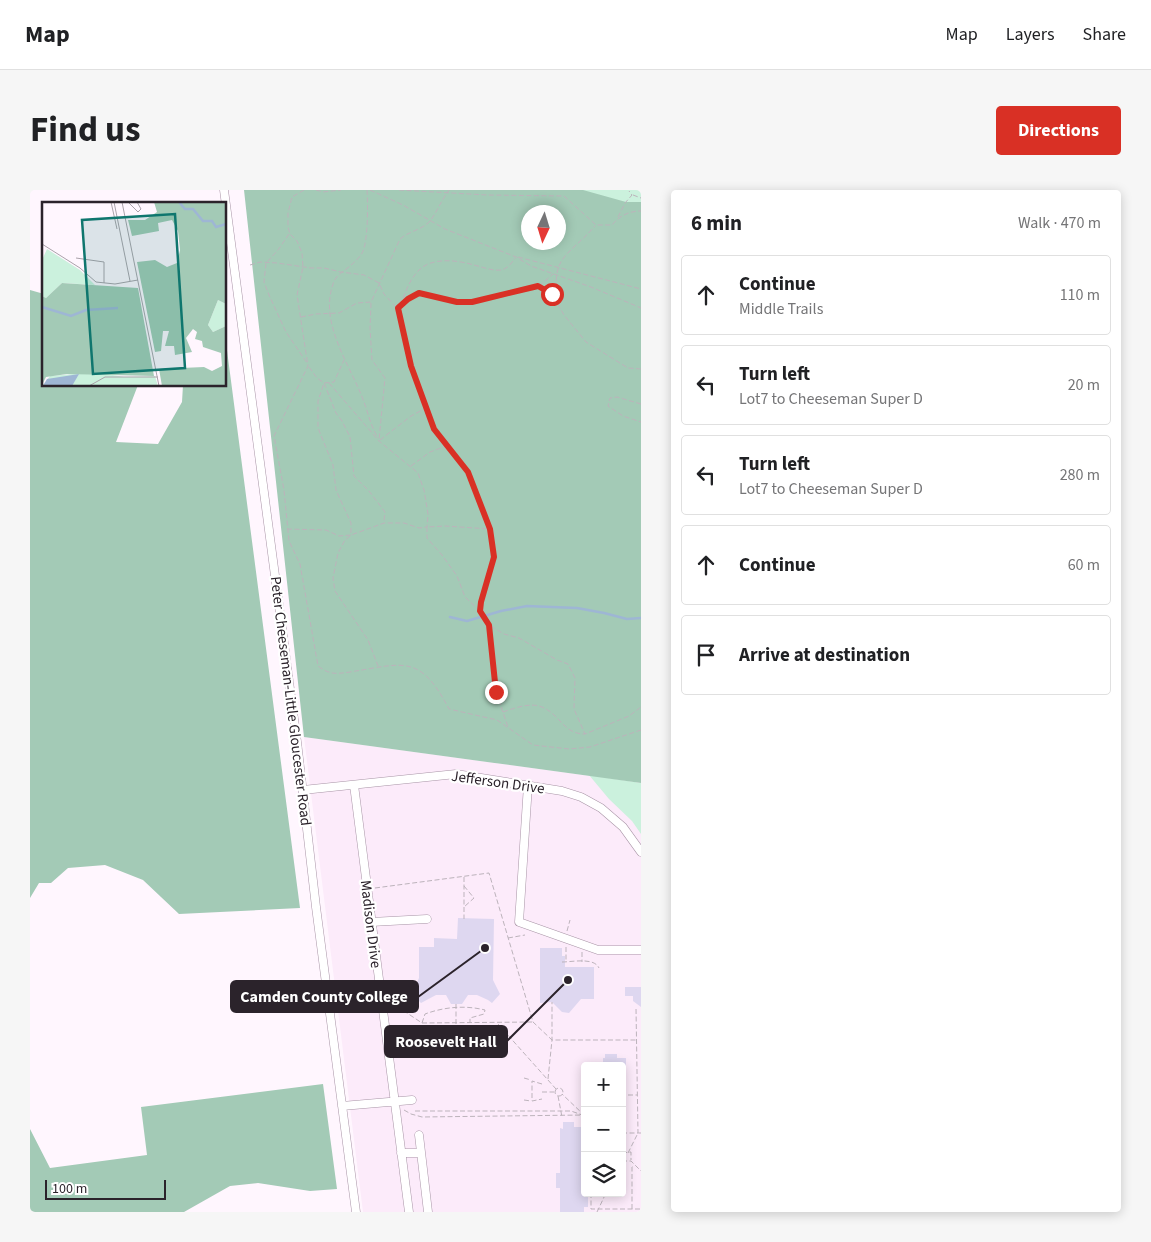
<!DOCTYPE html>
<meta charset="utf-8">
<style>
body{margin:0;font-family:"Source Sans 3",sans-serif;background:#f6f6f6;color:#202124}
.controls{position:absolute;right:15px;bottom:15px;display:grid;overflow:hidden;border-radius:5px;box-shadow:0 2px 12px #0003}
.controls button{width:45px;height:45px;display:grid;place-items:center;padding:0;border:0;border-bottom:1px solid #e0e0e0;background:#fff;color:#202124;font:25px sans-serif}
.compass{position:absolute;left:491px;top:15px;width:45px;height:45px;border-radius:50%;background:#fff;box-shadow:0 2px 12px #0003;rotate:184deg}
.scale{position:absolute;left:15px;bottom:12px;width:121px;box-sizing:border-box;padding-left:5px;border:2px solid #2b232b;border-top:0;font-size:14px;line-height:18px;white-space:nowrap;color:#2b232b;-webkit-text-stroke:4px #fff;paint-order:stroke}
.stop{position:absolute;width:15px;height:15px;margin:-11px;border:4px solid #d93025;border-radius:50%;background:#fff}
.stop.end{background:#d93025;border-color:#fff;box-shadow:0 1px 5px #0008}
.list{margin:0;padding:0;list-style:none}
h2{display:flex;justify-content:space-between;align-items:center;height:65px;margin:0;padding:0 20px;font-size:21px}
h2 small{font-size:16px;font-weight:400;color:#757577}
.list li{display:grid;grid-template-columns:32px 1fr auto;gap:15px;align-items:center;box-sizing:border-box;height:80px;margin:0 10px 10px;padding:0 10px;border:1px solid #e0e0e0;border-radius:5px}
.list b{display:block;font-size:19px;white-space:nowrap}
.list p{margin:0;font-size:16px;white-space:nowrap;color:#757577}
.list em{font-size:16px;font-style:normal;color:#757577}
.icon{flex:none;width:28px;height:28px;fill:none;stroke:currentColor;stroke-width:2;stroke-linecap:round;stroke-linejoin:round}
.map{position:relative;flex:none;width:611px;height:1022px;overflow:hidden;border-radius:5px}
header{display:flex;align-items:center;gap:30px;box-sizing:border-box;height:70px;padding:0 25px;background:#fff;border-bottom:1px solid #e0e0e0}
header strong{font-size:24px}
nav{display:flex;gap:28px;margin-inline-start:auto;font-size:18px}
.intro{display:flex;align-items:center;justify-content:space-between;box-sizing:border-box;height:120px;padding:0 30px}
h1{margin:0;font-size:35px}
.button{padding:12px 22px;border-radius:5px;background:#d93025;color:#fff;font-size:18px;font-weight:700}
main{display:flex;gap:30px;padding:0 30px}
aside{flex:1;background:#fff;border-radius:5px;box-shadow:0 2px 12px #0003}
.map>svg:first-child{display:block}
.built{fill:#fcebfa;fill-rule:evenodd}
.green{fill:#cbf1dd}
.forest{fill:#a3cab6;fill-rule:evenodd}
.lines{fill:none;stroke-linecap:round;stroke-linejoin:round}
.stream{stroke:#9eb6d4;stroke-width:2.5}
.building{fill:#ded7f0}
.minor-casing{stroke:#a894a6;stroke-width:9}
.path{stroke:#bcb3bb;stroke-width:1;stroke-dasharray:5 2.5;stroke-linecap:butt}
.minor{stroke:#fff;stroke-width:8}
.route{stroke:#d93025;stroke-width:6}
.labels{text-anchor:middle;stroke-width:4.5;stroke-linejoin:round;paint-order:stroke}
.street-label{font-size:15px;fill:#2b232b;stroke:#fff}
.inset-river{fill:none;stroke:#9eb6d4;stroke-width:2.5}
.inset-road{fill:none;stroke:#aaa2aa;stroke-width:1}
.view{fill:#0f766e;fill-opacity:0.15;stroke:#0f766e;stroke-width:2.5}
.inset-edge{fill:none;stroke:#2b232b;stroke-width:2.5}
.leader{fill:none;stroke:#2b232b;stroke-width:2}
.callout-dot{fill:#2b232b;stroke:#fff;stroke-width:2}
.callout{fill:#2b232b;stroke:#2b232b;stroke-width:2}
.callout-label{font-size:16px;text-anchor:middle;font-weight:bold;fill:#fff}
</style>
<header>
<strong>Map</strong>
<nav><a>Map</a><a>Layers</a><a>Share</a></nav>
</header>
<div class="intro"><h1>Find us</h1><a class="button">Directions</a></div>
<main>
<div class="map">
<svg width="611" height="1022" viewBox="0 0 611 1022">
<rect width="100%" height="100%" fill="#fff6fe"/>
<path class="built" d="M 274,547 L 611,593 L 611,1022 L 333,1022 ZM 555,876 L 592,876 L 592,1003 L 555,1003 Z"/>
<path class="green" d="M 549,0 L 611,0 L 611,13 L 595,13 Z
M 559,585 L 611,593 L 611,644 L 602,631 L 579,609 Z"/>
<path class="forest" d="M 214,0 L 553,0 L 596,12 L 611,12 L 611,593 L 274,547 ZM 528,22 L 528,52 L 498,52 L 498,22 Z
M 0,100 L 14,104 L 14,195 L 108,195 L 86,252 L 128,254 L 152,212 L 153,195 L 195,195 L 195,145 L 270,718 L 149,724 L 113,690 L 75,675 L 38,678 L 21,693 L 9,693 L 0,708 Z
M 293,894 L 307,999 L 280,1001 L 228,993 L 200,996 L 154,1022 L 0,1022 L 0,939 L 20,978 L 117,965 L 111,917 Z"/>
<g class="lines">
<path class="stream" d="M 420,427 L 437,431 L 471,421 L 497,416 L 547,418 L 574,423 L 597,429 L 611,428"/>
</g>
<path class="building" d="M 428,728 L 464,729 L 463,790 L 470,804 L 462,813 L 458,810 L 447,805 L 438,805 L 432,814 L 421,814 L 416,805 L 406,805 L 391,813 L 381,803 L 384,800 L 389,788 L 389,757 L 404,757 L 404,748 L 427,749 Z
M 510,758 L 532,758 L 532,766 L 535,766 L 535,777 L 564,777 L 564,809 L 551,809 L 539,823 L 532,822 L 522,812 L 510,813 Z
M 595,797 L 611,797 L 611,817 L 603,811 L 603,806 L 595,806 Z
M 575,864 L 587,864 L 587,868 L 596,868 L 596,876 L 573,876 L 573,868 L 575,868 Z
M 533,932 L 544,932 L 544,937 L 555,937 L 555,1003 L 558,1003 L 558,1017 L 554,1017 L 554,1022 L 530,1022 L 530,998 L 526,998 L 526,983 L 530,983 L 530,938 L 533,939 Z"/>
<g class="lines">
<g class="minor-casing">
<path id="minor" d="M 194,0 L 267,552 L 286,717 L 326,1022
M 324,595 L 379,1022
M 498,595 L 489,732 L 568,760 L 611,760
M 273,600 L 426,584 L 532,601 L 551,607 L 571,618 L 593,637 L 611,662
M 341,732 L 397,729
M 312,916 L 382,910
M 389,945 L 398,1022
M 371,963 L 391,963"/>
</g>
<path class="path" d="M 274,0 L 262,7 L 258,23 L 258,37 L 260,44 L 267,51 L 272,63 L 273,77 L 267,105 L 278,176 L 244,246 L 254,300 L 259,351 L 270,374 L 288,476 C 300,485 306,484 320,482 C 375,473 390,464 419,519 L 467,530 L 503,555 L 539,559 L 560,557 L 611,540
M 286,0 L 293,2 L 311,0
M 337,0 C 338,14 338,49 333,61 C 332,65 325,72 321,75 C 315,81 306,84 303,94 C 290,131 316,169 330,202 C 337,217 339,233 348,248
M 340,0 L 373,15 L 415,39 L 486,67 L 501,76 L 561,97 L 611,118
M 369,0 L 457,5 L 534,6 L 566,35 L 582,35 C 589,26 599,21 611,21
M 603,5 L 611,8
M 588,27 L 595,13 L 602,5 L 599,1
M 259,44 L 248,60 L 236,73 L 234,92 L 239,105 L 256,142 L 277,173
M 488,67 L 611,99
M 220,75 L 230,72 L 247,73 L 281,78 L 294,78 L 311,82 L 334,85 L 349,93 L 354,104 L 367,118
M 509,96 L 523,84
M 341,113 L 340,138 L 342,170 L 355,188 L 349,250
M 528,113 C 520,65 538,67 565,36
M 371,115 C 375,103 379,90 389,80 C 402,67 427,70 444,75 C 453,77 461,81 471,80 C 477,79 482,73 485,68
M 271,127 L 286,124 L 309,123 L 327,113 L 341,112 L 370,49 C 379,41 392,40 400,31 C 407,22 412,9 419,0
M 279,177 L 287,188 L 294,193 L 306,223 L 312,231 L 320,247 L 324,286 L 339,301 L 355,322 L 354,331
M 611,179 L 598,178 L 556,152 L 534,125 L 522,104 L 508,97 L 443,112 L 427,112 L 389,103 L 379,109 L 368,118 L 381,176 L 404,239 L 437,282 L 461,339 L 464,367 L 451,412 L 450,421 L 459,435 L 474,444 L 489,448 L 527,470 L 538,474 L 545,488 L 544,519 L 555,544 L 599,526 L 611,517
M 299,193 L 349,251 L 388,283 L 394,300 L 398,324 L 397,337 L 389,338 L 374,333 L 354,333 L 321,345 L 315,350 L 308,363 L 303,388 L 305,401 L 338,450 L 348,476
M 611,214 L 587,207 L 580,208 L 578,216 L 593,226 L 611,232
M 350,250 L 381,226 L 396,218
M 381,276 L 400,262 L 416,256
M 257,339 L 296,340 L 309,346 L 321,345 L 321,333 L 306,300 L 303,275 L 288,238 L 288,211 L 294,193 L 304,192 L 314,170
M 450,421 L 435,407 L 427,386 L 412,365 L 397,348 L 397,337 L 415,336 L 460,339
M 459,436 L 466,502 L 478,537
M 473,522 C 485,518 500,512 512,517 C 531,525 533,544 555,544
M 434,687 L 434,729
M 434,696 L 444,708 L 434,717
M 345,698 L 459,683 L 503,832 L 522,850 L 607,850
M 537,741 L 540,730
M 478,748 L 495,745
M 536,757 L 536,772
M 552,762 L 552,772
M 532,772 C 542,772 564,767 569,778
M 360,803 L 368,817 L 392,833 L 503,832
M 426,814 L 426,864
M 306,815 L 325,811 L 341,800
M 392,833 L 395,824 C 414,817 435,815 455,820 L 454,824 L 440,828 L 440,832
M 468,834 L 526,899
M 494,888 L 501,890
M 518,889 L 522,850 L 522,812
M 512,894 L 502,891 L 502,911 L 512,909
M525 902a4 4 0 1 1 8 0a4 4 0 1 1-8 0Z
M 512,902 L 524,902
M 598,905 L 607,905
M 528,906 L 532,927
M 494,910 L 501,911
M 374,920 L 381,924 L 392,927 L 554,925 L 532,904
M 385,921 L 541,921 L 555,926
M 592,943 L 608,943 L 606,818
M 592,963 L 601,962 L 601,970
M 598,963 L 608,943 L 611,943
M 592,971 L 601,971 L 611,981
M 561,1003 L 561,1019 L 611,1019
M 602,1019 L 602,977 L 604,975
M 567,1022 L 576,1003"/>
<use href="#minor" class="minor"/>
</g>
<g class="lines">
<path class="route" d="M 466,502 L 459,435 L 450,421 L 451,412 L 464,367 L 460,339 L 438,282 L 404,239 L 381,176 L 368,118 L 378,109 L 389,103 L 427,112 L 442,112 L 508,96 L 522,104"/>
</g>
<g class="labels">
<g class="street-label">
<text transform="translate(261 511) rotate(83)" y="5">Peter Cheeseman-Little Gloucester Road</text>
<text transform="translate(468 592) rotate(8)" y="5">Jefferson Drive</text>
<text transform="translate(341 734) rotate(83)" y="5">Madison Drive</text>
</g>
</g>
<g transform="translate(12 12)">
<rect width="184" height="184" fill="#fff6fe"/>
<path d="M 5,47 L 38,68 L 53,83 L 20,81 L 4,96 L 0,94 L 0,58 ZM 176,98 L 184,102 L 184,124 L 171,130 L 166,123 ZM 53,170 L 82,175 L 113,174 L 116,184 L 0,184 L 8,174 Z" fill="#cbf1dd"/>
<path d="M 112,0 L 184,0 L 184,102 L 176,98 L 166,123 L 171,130 L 184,124 L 184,184 L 120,184 L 117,167 L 162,165 L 170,169 L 180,164 L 179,151 L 161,145 L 160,139 L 153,137 L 155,130 L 151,127 L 144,136 L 150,150 L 133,153 L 132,144 L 123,144 L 127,129 L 121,129 L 119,149 L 113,150 L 95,60 L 113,58 L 125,65 L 135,61 L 138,48 L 136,29 L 130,18 L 116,21 L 117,29 L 90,34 L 86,18 L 103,18 L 115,10 ZM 20,81 L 96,86 L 112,174 L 25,172 L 4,175 L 0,183 L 0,94 L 4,96 Z" fill="#a3cab6"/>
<path d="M 37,172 L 30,184 L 1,184 L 5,177 Z" fill="#9eb6d4"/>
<path class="inset-river" d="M 137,0 L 143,7 L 151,7 L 161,19 L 170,19 L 174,25 L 184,22M 0,105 L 29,114 L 44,108 L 76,106"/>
<path class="inset-road" d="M 69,0 L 75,27M 72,0 L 88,79M 80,0 L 117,184M 86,0 L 96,10 L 99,7 L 95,0M 0,42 L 38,66 L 54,80 L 73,82 L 96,78M 34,56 L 62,60 L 62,81M 47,184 L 63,175 L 116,175"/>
<path class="view" d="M 133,12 L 143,166 L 51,172 L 40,18 Z"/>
<rect width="184" height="184" class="inset-edge"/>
</g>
<path class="leader" d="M455 758L388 807M538 790L477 851"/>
<g class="callout-dot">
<circle cx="455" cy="758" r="5"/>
<circle cx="538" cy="790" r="5"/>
</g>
<g class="callout">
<rect x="201" y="791" width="187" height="31" rx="5"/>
<rect x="355" y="836" width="122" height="31" rx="5"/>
</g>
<g class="callout-label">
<text x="294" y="812">Camden County College</text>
<text x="416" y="857">Roosevelt Hall</text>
</g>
</svg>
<div class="controls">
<button>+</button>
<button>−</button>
<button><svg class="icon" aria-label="layers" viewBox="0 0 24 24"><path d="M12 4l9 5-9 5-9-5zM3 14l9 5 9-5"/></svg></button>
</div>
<svg class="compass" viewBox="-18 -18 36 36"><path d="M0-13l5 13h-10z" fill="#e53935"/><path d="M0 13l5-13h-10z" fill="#757577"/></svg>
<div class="scale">100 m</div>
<div class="stop" style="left:522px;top:104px"></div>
<div class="stop end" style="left:466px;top:502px"></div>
</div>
<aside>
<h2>6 min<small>Walk · 470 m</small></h2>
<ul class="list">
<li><svg class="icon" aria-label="ahead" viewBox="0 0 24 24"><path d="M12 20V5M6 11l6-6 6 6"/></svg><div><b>Continue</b><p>Middle Trails</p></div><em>110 m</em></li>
<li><svg class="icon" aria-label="left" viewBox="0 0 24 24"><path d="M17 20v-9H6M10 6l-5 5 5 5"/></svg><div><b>Turn left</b><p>Lot7 to Cheeseman Super D</p></div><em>20 m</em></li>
<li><svg class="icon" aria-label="left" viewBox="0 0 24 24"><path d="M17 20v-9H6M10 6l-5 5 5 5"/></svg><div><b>Turn left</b><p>Lot7 to Cheeseman Super D</p></div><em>280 m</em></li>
<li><svg class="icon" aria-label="ahead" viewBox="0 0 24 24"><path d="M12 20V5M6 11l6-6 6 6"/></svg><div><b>Continue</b></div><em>60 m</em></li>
<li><svg class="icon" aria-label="arrive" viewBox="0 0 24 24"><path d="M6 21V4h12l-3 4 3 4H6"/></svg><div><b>Arrive at destination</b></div></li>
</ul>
</aside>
</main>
